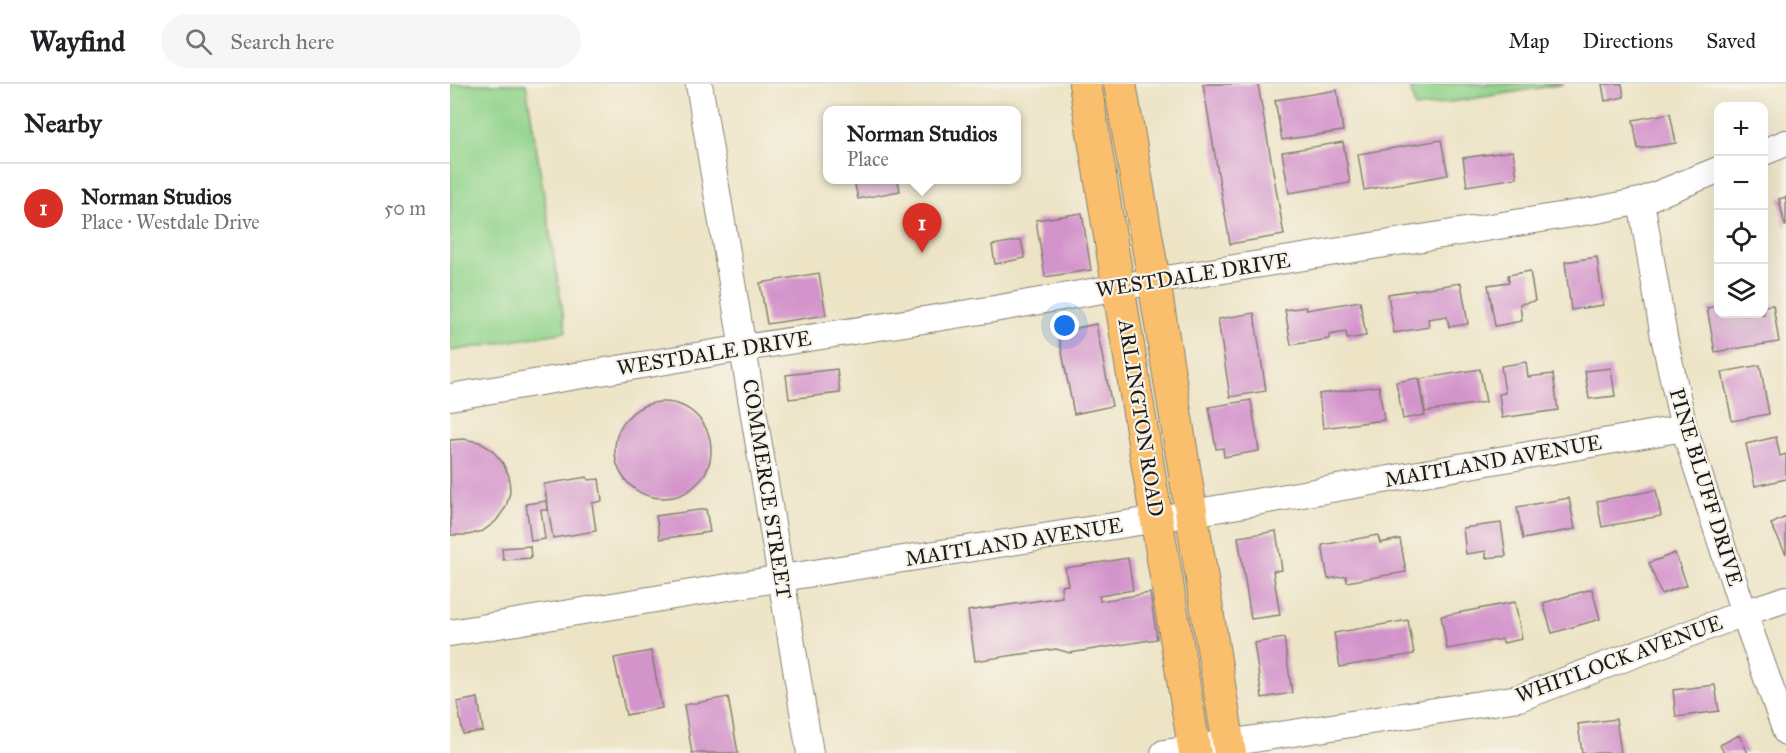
<!DOCTYPE html>
<meta charset="utf-8">
<style>
body{margin:0;font-family:"IM FELL Great Primer",serif;background:#f6f6f6;color:#202124}
.controls{position:absolute;right:18px;top:18px;display:grid;overflow:hidden;border-radius:12px;box-shadow:0 6px 24px #0002}
.controls button{width:54px;height:54px;display:grid;place-items:center;padding:0;border:0;border-bottom:2px solid #e0e0e0;background:#fff;color:#202124;font:30px sans-serif}
.you{position:absolute;left:615px;top:242px;width:21px;height:21px;margin:-15px;border:4px solid #fff;border-radius:50%;background:#1a73e8;box-shadow:0 0 0 9px #1a73e833}
.badge{display:grid;place-items:center;width:39px;height:39px;border-radius:50%;background:#d93025;color:#fff;font-size:20px;font-weight:700}
.pin{position:absolute;translate:-50% -50px;filter:drop-shadow(0 2px 3px #0008)}
.pin::after{content:'';position:absolute;top:32px;width:21px;height:18px;background:inherit;clip-path:polygon(0 0,100% 0,50% 100%)}
.popup{position:absolute;left:373px;top:22px;width:198px;height:78px;box-sizing:border-box;display:grid;place-content:center;border-radius:12px;background:#fff;filter:drop-shadow(0 2px 4px #0005);font-size:20px;white-space:nowrap;color:#757577}
.popup b{font-size:22px;color:#202124}
.popup::after{content:'';position:absolute;left:50%;top:100%;margin-left:-12px;border:12px solid transparent;border-top-color:#fff}
.list{margin:0;padding:0;list-style:none}
h2{display:flex;justify-content:space-between;align-items:center;height:78px;margin:0;padding:0 24px;font-size:26px}
h2 small{font-size:20px;font-weight:400;color:#757577}
.list li{display:grid;grid-template-columns:39px 1fr auto;gap:18px;align-items:center;box-sizing:border-box;height:90px;padding:0 24px;border-top:2px solid #e0e0e0}
.list b{display:block;font-size:22px;white-space:nowrap}
.list p{margin:0;font-size:20px;white-space:nowrap;color:#757577}
.list em{font-size:20px;font-style:normal;color:#757577}
.icon{flex:none;width:33px;height:33px;fill:none;stroke:currentColor;stroke-width:2;stroke-linecap:round;stroke-linejoin:round}
.map{position:relative;flex:none;width:1336px;height:669px;overflow:hidden}
header{display:flex;align-items:center;gap:36px;box-sizing:border-box;height:84px;padding:0 30px;background:#fff;border-bottom:2px solid #e0e0e0}
header strong{font-size:28px}
nav{display:flex;gap:33px;margin-inline-start:auto;font-size:21px}
.search{width:420px;height:54px;background:#f6f6f6;display:flex;align-items:center;gap:15px;box-sizing:border-box;padding:0 21px;border-radius:33px;color:#757577;font-size:22px}
main{display:flex}
aside{flex:1;background:#fff}
.map>svg:first-child{display:block}
.green{fill:#93d48c;stroke:#587854;stroke-width:1.5}
.building{fill:#d393cb}
.lines{fill:none;stroke-linecap:round;stroke-linejoin:round}
.minor-casing{stroke:#848071;stroke-width:28}
.major-casing{stroke:#848071;stroke-width:34}
.minor{stroke:#fff;stroke-width:26}
.major{stroke:#f9bf6d;stroke-width:32}
.labels{text-anchor:middle;stroke-width:4.5;stroke-linejoin:round;paint-order:stroke}
.street-label{font-size:21px;fill:#1c1c1c;stroke:#f7f3e8}
</style>
<header>
<strong>Wayfind</strong>
<div class="search"><svg class="icon" aria-label="search" viewBox="0 0 24 24"><circle cx="10" cy="10" r="6"/><path d="M15 15l6 6"/></svg>Search here</div>
<nav><a>Map</a><a>Directions</a><a>Saved</a></nav>
</header>
<main>
<aside>
<h2>Nearby<small></small></h2>
<ul class="list">
<li><span class="badge">1</span><div><b>Norman Studios</b><p>Place · Westdale Drive</p></div><em>50 m</em></li>
</ul>
</aside>
<div class="map">
<svg width="1336" height="669" viewBox="0 0 1336 669">
<rect width="100%" height="100%" fill="#f7f3e8"/>
<filter id="ink" filterUnits="userSpaceOnUse"><feTurbulence type="fractalNoise" baseFrequency=".0167" numOctaves="2"/><feDisplacementMap in="SourceGraphic" scale="12" xChannelSelector="R" yChannelSelector="G"/><feConvolveMatrix kernelMatrix="1 2 1 2 8 2 1 2 1" color-interpolation-filters="sRGB"/></filter>
<filter id="wash" filterUnits="userSpaceOnUse"><feTurbulence type="fractalNoise" baseFrequency=".008" numOctaves="4" result="noise"/><feDisplacementMap in="SourceGraphic" scale="24" xChannelSelector="R" yChannelSelector="G"/><feGaussianBlur stdDeviation="1.35" result="paint"/><feColorMatrix in="noise" values="0 0 0 0 0 0 0 0 0 0 0 0 0 0 0 0 0 1.4 0 .05"/><feComposite in="paint" operator="in"/></filter>
<g filter="url(#wash)">
<rect width="100%" height="100%" fill="#ede4c6"/>
<path class="green" d="M 0,0 L 76,0 L 116,248 L 0,267 Z
M 960,0 L 1114,0 L 965,24 Z"/>
<g id="blocks">
<path class="building" d="M 753,0 L 808,0 L 834,151 L 780,160 Z
M 1152,0 L 1172,0 L 1174,13 L 1155,17 Z
M 887,6 L 893,47 L 832,56 L 825,16 Z
M 1220,29 L 1226,59 L 1188,65 L 1183,36 Z
M 991,56 L 998,91 L 914,106 L 908,70 Z
M 893,58 L 900,99 L 839,109 L 832,68 Z
M 1063,67 L 1067,94 L 1017,102 L 1013,74 Z
M 404,96 L 448,96 L 450,107 L 408,115 Z
M 1336,113 L 1336,142 L 1335,142 L 1329,115 Z
M 632,129 L 641,186 L 595,193 L 586,136 Z
M 571,156 L 575,174 L 545,180 L 542,161 Z
M 1147,173 L 1153,221 L 1121,226 L 1115,178 Z
M 1080,187 L 1085,217 L 1070,220 L 1072,237 L 1045,242 L 1038,201 L 1059,198 L 1058,191 Z
M 369,189 L 376,231 L 317,240 L 310,199 Z
M 1011,199 L 1018,240 L 999,243 L 997,232 L 978,235 L 979,243 L 944,249 L 938,210 Z
M 910,217 L 916,252 L 897,255 L 896,248 L 879,251 L 879,255 L 841,261 L 835,226 L 856,223 L 857,226 Z
M 1323,221 L 1329,258 L 1265,268 L 1257,224 L 1268,222 L 1268,230 L 1314,230 L 1314,222 Z
M 804,229 L 816,307 L 780,313 L 768,235 Z
M 646,240 L 662,322 L 624,330 L 608,248 Z
M 1076,278 L 1078,293 L 1103,290 L 1108,326 L 1052,334 L 1049,310 L 1055,309 L 1051,282 Z
M 1310,281 L 1319,330 L 1282,337 L 1272,288 Z
M 1161,284 L 1165,312 L 1139,315 L 1135,287 Z
M 387,285 L 390,309 L 339,315 L 336,291 Z
M 1030,285 L 1036,318 L 975,328 L 970,295 Z
M 968,294 L 975,331 L 953,335 L 946,298 Z
M 929,302 L 934,336 L 873,344 L 869,310 Z
M 801,316 L 809,367 L 774,373 L 773,364 L 766,365 L 759,323 Z
M165 366a48 48 0 1 1 96 0a48 48 0 1 1-96 0Z
M 1326,353 L 1330,372 L 1336,370 L 1336,395 L 1305,402 L 1296,360 Z
M 14,355 L 29,358 L 42,366 L 52,378 L 59,392 L 60,408 L 56,423 L 46,437 L 33,447 L 18,451 L 1,451 L 0,356 Z
M 137,393 L 138,396 L 149,395 L 152,417 L 142,419 L 146,447 L 103,454 L 94,400 Z
M 1206,406 L 1211,432 L 1152,443 L 1147,417 Z
M 1119,414 L 1125,445 L 1073,455 L 1067,423 Z
M 96,417 L 97,426 L 91,426 L 95,455 L 81,457 L 76,420 Z
M 256,425 L 260,448 L 210,455 L 206,432 Z
M 1336,433 L 1336,470 L 1321,440 Z
M 1051,439 L 1056,472 L 1036,474 L 1036,467 L 1016,470 L 1013,444 Z
M 826,447 L 832,486 L 823,487 L 830,531 L 801,535 L 788,453 Z
M 928,451 L 930,459 L 950,455 L 956,488 L 897,498 L 896,492 L 878,495 L 872,461 Z
M 80,462 L 81,474 L 53,476 L 52,464 Z
M 1225,469 L 1237,501 L 1211,510 L 1199,479 Z
M 678,474 L 683,506 L 649,512 L 650,517 L 700,509 L 707,555 L 620,569 L 606,565 L 525,577 L 518,527 L 612,513 L 611,502 L 618,501 L 615,484 Z
M 1142,505 L 1150,535 L 1102,549 L 1093,519 Z
M 1065,518 L 1072,555 L 1053,559 L 1052,555 L 997,565 L 991,532 Z
M 958,536 L 964,570 L 890,583 L 884,549 Z
M 834,554 L 842,609 L 812,614 L 804,559 Z
M 201,567 L 212,624 L 176,631 L 164,574 Z
M 1265,601 L 1269,627 L 1226,633 L 1223,606 Z
M 278,613 L 288,669 L 242,669 L 234,621 Z
M 28,614 L 33,647 L 13,650 L 7,618 Z
M 1166,635 L 1171,669 L 1132,669 L 1128,640 Z
M 1289,651 L 1298,669 L 1274,669 L 1270,661 Z"/>
</g>
</g>
<g filter="url(#ink)">
<use href="#blocks" fill-opacity="0" stroke="#848071" stroke-width="1.5"/>
<g class="lines">
<g class="minor-casing">
<path id="minor" d="M 249,0 L 360,669
M 1314,68 L 1336,59
M 1191,117 L 1214,253 L 1234,344 L 1294,529 L 1336,648
M 0,313 L 294,264 L 544,225 L 704,197 L 1147,126 L 1191,117 L 1268,86
M 0,549 L 332,494 L 708,435 L 1234,344
M 714,669 L 1069,614 L 1294,529 L 1336,515"/>
</g>
<g class="major-casing">
<path id="major" d="M 635,0 L 745,669
M 670,0 L 704,197 L 780,669"/>
</g>
<use href="#minor" class="minor"/>
<use href="#major" class="major"/>
</g>
</g>
<g class="labels">
<g class="street-label">
<text transform="translate(743 191) rotate(-9)" y="7">WESTDALE DRIVE</text>
<text transform="translate(264 269) rotate(-9)" y="7">WESTDALE DRIVE</text>
<text transform="translate(691 334) rotate(81)" y="7">ARLINGTON ROAD</text>
<text transform="translate(1043 377) rotate(-10)" y="7">MAITLAND AVENUE</text>
<text transform="translate(1256 403) rotate(73)" y="7">PINE BLUFF DRIVE</text>
<text transform="translate(317 405) rotate(81)" y="7">COMMERCE STREET</text>
<text transform="translate(564 458) rotate(-9)" y="7">MAITLAND AVENUE</text>
<text transform="translate(1169 575) rotate(-20)" y="7">WHITLOCK AVENUE</text>
</g>
</g>
</svg>
<div class="controls">
<button>+</button>
<button>−</button>
<button><svg class="icon" aria-label="locate" viewBox="0 0 24 24"><circle cx="12" cy="12" r="6"/><path d="M12 2v4M12 18v4M2 12h4M18 12h4"/></svg></button>
<button><svg class="icon" aria-label="layers" viewBox="0 0 24 24"><path d="M12 4l9 5-9 5-9-5zM3 14l9 5 9-5"/></svg></button>
</div>
<div class="you"></div>
<div class="pin badge" style="left:472px;top:169px">1</div>
<div class="popup"><b>Norman Studios</b>Place</div>
</div>
</main>
